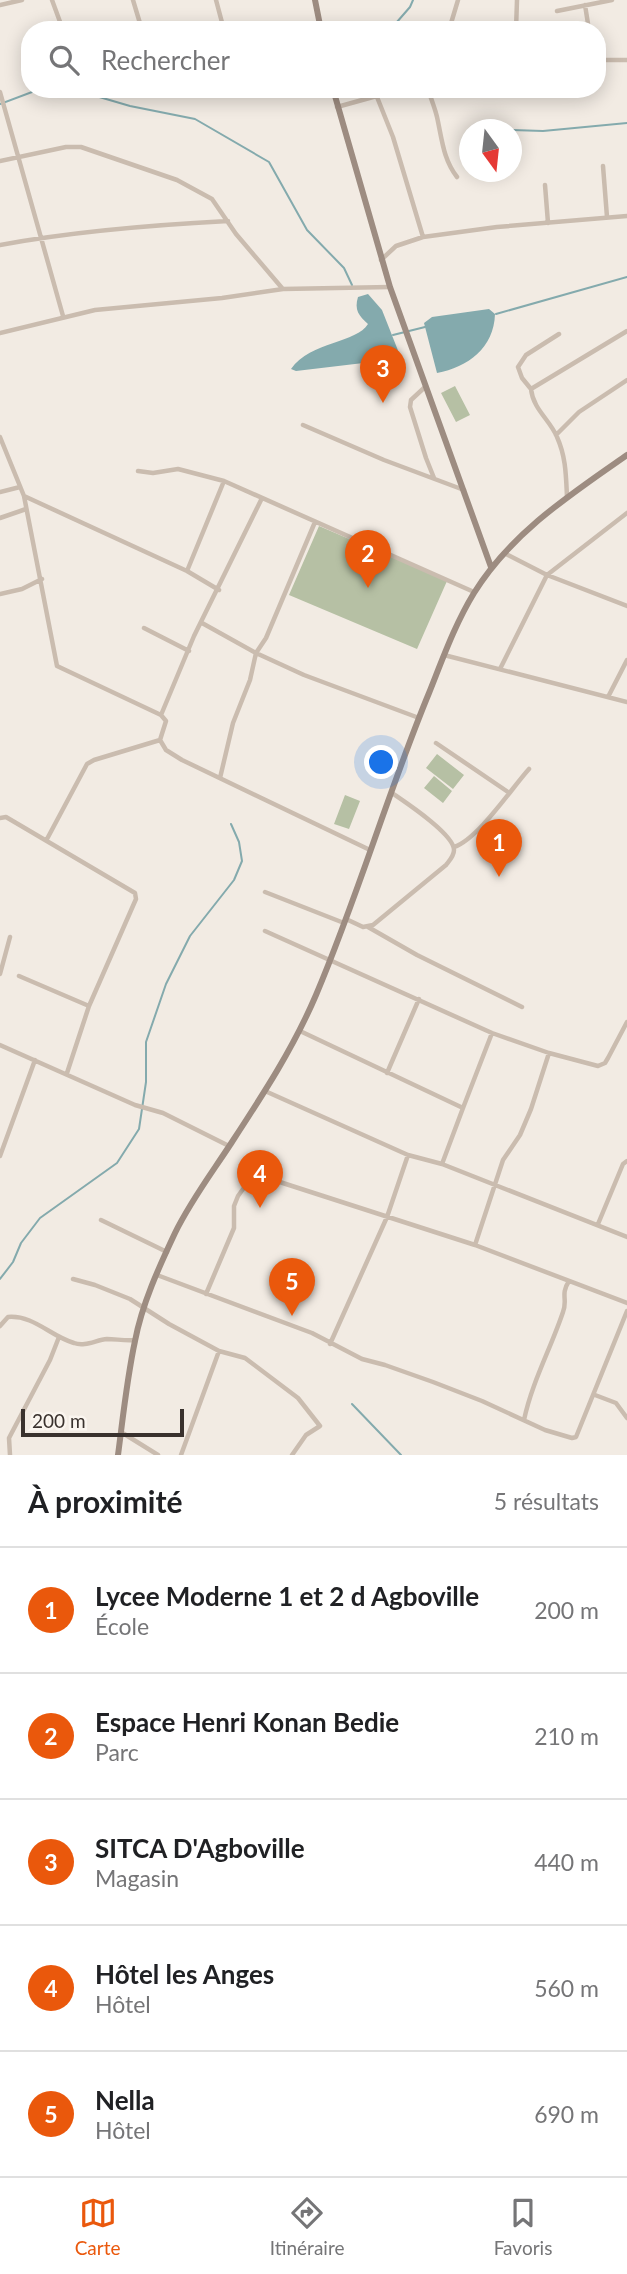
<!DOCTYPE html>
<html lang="fr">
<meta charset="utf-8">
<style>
body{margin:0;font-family:Lato,sans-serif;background:#f6f6f6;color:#202124}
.compass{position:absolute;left:459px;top:119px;width:63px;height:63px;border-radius:50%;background:#fff;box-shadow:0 4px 18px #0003;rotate:165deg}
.scale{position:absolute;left:21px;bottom:18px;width:163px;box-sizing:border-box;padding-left:7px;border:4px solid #39312d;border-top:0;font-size:19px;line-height:24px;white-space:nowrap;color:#39312d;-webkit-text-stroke:5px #faf5ef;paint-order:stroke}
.you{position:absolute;left:382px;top:763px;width:24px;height:24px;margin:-18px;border:5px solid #fff;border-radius:50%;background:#1a73e8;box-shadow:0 0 0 10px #1a73e833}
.badge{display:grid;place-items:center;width:46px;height:46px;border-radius:50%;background:#ea580c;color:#fff;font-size:23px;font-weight:700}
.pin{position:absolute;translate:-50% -58px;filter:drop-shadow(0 2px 4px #0008)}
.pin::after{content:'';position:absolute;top:37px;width:24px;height:21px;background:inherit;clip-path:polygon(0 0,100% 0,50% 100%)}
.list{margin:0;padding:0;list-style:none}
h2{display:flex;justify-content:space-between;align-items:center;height:91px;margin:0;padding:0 28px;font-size:30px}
h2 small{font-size:23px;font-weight:400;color:#757577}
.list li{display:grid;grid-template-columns:46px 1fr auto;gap:21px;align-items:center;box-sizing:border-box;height:126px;padding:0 28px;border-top:2px solid #e0e0e0}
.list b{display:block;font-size:26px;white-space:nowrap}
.list p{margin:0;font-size:23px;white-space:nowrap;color:#757577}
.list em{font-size:23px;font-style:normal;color:#757577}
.icon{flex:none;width:38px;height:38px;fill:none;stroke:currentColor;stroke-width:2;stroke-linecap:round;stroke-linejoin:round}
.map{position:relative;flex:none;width:627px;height:1455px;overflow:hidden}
.search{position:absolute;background:#fff;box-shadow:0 4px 18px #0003;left:21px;right:21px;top:21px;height:77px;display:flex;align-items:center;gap:18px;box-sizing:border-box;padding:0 24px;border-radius:28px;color:#757577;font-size:26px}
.sheet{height:721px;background:#fff}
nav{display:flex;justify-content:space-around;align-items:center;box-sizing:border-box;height:98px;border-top:2px solid #e0e0e0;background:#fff;font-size:19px;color:#757577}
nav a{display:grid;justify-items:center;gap:4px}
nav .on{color:#ea580c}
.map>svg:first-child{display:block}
.green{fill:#b6c0a4}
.water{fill:#84aaad}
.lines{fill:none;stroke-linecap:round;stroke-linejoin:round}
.stream{stroke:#84aaad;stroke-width:2}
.street{stroke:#cabcaf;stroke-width:4.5}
.secondary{stroke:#9d8c81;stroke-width:6}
</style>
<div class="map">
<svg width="627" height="1455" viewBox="0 0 627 1455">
<rect width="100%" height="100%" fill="#f2ebe3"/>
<path class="green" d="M 455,386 L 470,415 L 456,422 L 441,393 Z
M 319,526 L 447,581 L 417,649 L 289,595 Z
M 437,754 L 464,775 L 453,789 L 426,768 Z
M 434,776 L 452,791 L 443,803 L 424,788 Z
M 345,795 L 360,801 L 349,829 L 334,824 Z"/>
<path class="water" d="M 368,294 L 382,310 L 399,353 L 397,359 L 296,371 L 291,369 C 311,341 357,343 368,324 C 359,316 354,310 358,297 Z
M 489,309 L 495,314 C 494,348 468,367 437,373 L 424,323 L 432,317 Z"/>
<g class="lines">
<path class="stream" d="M 390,30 L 410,7 L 413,0
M 72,89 L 130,106 L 195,119 L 269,162 L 307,230 L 344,268 L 352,285
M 0,104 L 40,89
M 512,130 L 543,131 L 627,123
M 496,314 L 627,277
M 393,335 L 425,327
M 0,1279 L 13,1262 L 21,1243 L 40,1218 L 117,1163 L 139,1129 L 146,1082 L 146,1042 L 166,984 L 190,936 L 234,880 L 242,861 L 239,842 L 231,824
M 352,1404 L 401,1455"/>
<path class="street" d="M 52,0 L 63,30
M 133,0 L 142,30
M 216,0 L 224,30
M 0,5 L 22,0
M 585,5 L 589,30
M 557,11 L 612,0
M 449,30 L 458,0
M 516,30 L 517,0
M 597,58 L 602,60 L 627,60
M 428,89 C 431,99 435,108 437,117 C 442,139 443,159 457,177
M 0,92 L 63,316
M 377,97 L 393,137 L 423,237
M 337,107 L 402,89
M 0,161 L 66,147 L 81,147 L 177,180 L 212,199 L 236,234 L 282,288
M 603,166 L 607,217
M 545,185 L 548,223
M 0,245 C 75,231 151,225 228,221
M 381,260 L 396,246 L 423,237 L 497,227 L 627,216
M 0,333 L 95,310 L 222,298 L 283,289 L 390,287
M 425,387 L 411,400 L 410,407 L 426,458 L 434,478
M 531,389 L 522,378 L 518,367 L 526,355 L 559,334
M 303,425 L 384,460 L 464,490
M 556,435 L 579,412 L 627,380
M 0,437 L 24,496 L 57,666 L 161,715 L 166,721 L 160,740 L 166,750 L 182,760 L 370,850
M 138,471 L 153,473 L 178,469 L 224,481 L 474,592
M 0,492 L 20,487
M 24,496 L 187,571 L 219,590
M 567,497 C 566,476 566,457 557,437 C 550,420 533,409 531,389 L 627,331
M 0,518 L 26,509
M 315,522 L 266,638 L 256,653 L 304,675 L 419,718
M 504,553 L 547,575 L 627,606
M 187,571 L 224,481
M 0,594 L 22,589 L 42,579
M 202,623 L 256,653 L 250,680 L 233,723 L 220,778
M 144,628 L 189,651
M 444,655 L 627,702
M 500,669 L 547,575 L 627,513
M 608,697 L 627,660
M 161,715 L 194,636 L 262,498
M 436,743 L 508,792
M 0,818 L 6,817 L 135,893 L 136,899 L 89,1006 L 67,1073
M 47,839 L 87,764 L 94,760 L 160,740
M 454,847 C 478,839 511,789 529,769
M 265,892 L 344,923
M 346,919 L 363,927 L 373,925 L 446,865 C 450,860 454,856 454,850 C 454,834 405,802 392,793
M 368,927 L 417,955 L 522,1007
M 265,931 L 492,1033 L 549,1053 L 598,1066 L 605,1063 L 608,1058 L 627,1022
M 0,974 L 10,937
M 19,976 L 89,1006
M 300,1031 L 463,1108 L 492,1033
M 0,1045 L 135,1105 L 163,1113 L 229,1146
M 549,1053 L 531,1109 L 520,1135 L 503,1160 L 475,1245 L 627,1303
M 387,1073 L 419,999
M 265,1091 L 408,1155 L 442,1164 L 627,1237
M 0,1156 L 35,1060
M 442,1164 L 463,1108
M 101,1220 L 167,1252
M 598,1224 L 623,1164 L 627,1161
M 157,1275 L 312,1333 L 362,1359 L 385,1365 L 433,1382 L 482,1401 L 545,1430 L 572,1438 L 576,1437 L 627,1311
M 73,1279 L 95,1285 L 130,1299 L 169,1324 L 219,1351 L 245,1358 L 298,1398 L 320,1426 L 306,1435 L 292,1455
M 206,1294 L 234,1228 L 234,1206 L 238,1196 L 251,1178 L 258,1175 L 475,1245
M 0,1326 L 8,1317 C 34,1315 50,1336 74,1343 C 85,1347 96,1340 107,1339 C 116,1339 125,1341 135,1340
M 330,1344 L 387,1217 L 408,1155
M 595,1395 L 616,1403 L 627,1418
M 524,1420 C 532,1382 551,1348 563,1312 C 568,1299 560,1295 569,1281
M 121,1432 L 158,1455
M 10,1455 L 9,1438 L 50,1360 L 59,1337
M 181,1455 L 219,1351"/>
<path class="secondary" d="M 315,0 L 321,30
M 333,89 L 390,287 L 491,567
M 118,1455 C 123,1417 127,1378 135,1341 C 142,1304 159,1267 175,1233 C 190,1202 211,1174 230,1145 C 262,1096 293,1049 316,995 C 358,896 388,792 429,693 C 443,658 455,624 474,593 C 511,533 571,494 627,455"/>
</g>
</svg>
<svg class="compass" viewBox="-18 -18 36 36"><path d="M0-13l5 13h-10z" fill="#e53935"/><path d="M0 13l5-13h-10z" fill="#757577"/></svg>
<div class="scale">200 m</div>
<div class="you"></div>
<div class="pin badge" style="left:499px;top:877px">1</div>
<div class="pin badge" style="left:368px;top:588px">2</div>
<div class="pin badge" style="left:383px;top:403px">3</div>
<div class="pin badge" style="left:260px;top:1208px">4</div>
<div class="pin badge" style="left:292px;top:1316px">5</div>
<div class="search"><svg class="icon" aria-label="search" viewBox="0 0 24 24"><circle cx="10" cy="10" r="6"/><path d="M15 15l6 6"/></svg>Rechercher</div>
</div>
<section class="sheet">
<h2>À proximité<small>5 résultats</small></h2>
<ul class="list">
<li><span class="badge">1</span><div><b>Lycee Moderne 1 et 2 d Agboville</b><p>École</p></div><em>200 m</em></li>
<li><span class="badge">2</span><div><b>Espace Henri Konan Bedie</b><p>Parc</p></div><em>210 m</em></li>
<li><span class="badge">3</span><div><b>SITCA D'Agboville</b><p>Magasin</p></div><em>440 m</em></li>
<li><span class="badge">4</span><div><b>Hôtel les Anges</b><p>Hôtel</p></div><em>560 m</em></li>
<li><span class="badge">5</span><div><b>Nella</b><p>Hôtel</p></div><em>690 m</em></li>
</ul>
</section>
<nav>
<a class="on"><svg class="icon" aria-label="map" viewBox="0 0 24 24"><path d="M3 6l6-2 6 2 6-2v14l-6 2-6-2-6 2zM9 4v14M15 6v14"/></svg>Carte</a>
<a><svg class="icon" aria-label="directions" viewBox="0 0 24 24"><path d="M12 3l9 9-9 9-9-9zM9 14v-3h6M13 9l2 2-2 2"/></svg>Itinéraire</a>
<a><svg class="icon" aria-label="saved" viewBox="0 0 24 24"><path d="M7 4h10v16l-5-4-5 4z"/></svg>Favoris</a>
</nav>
